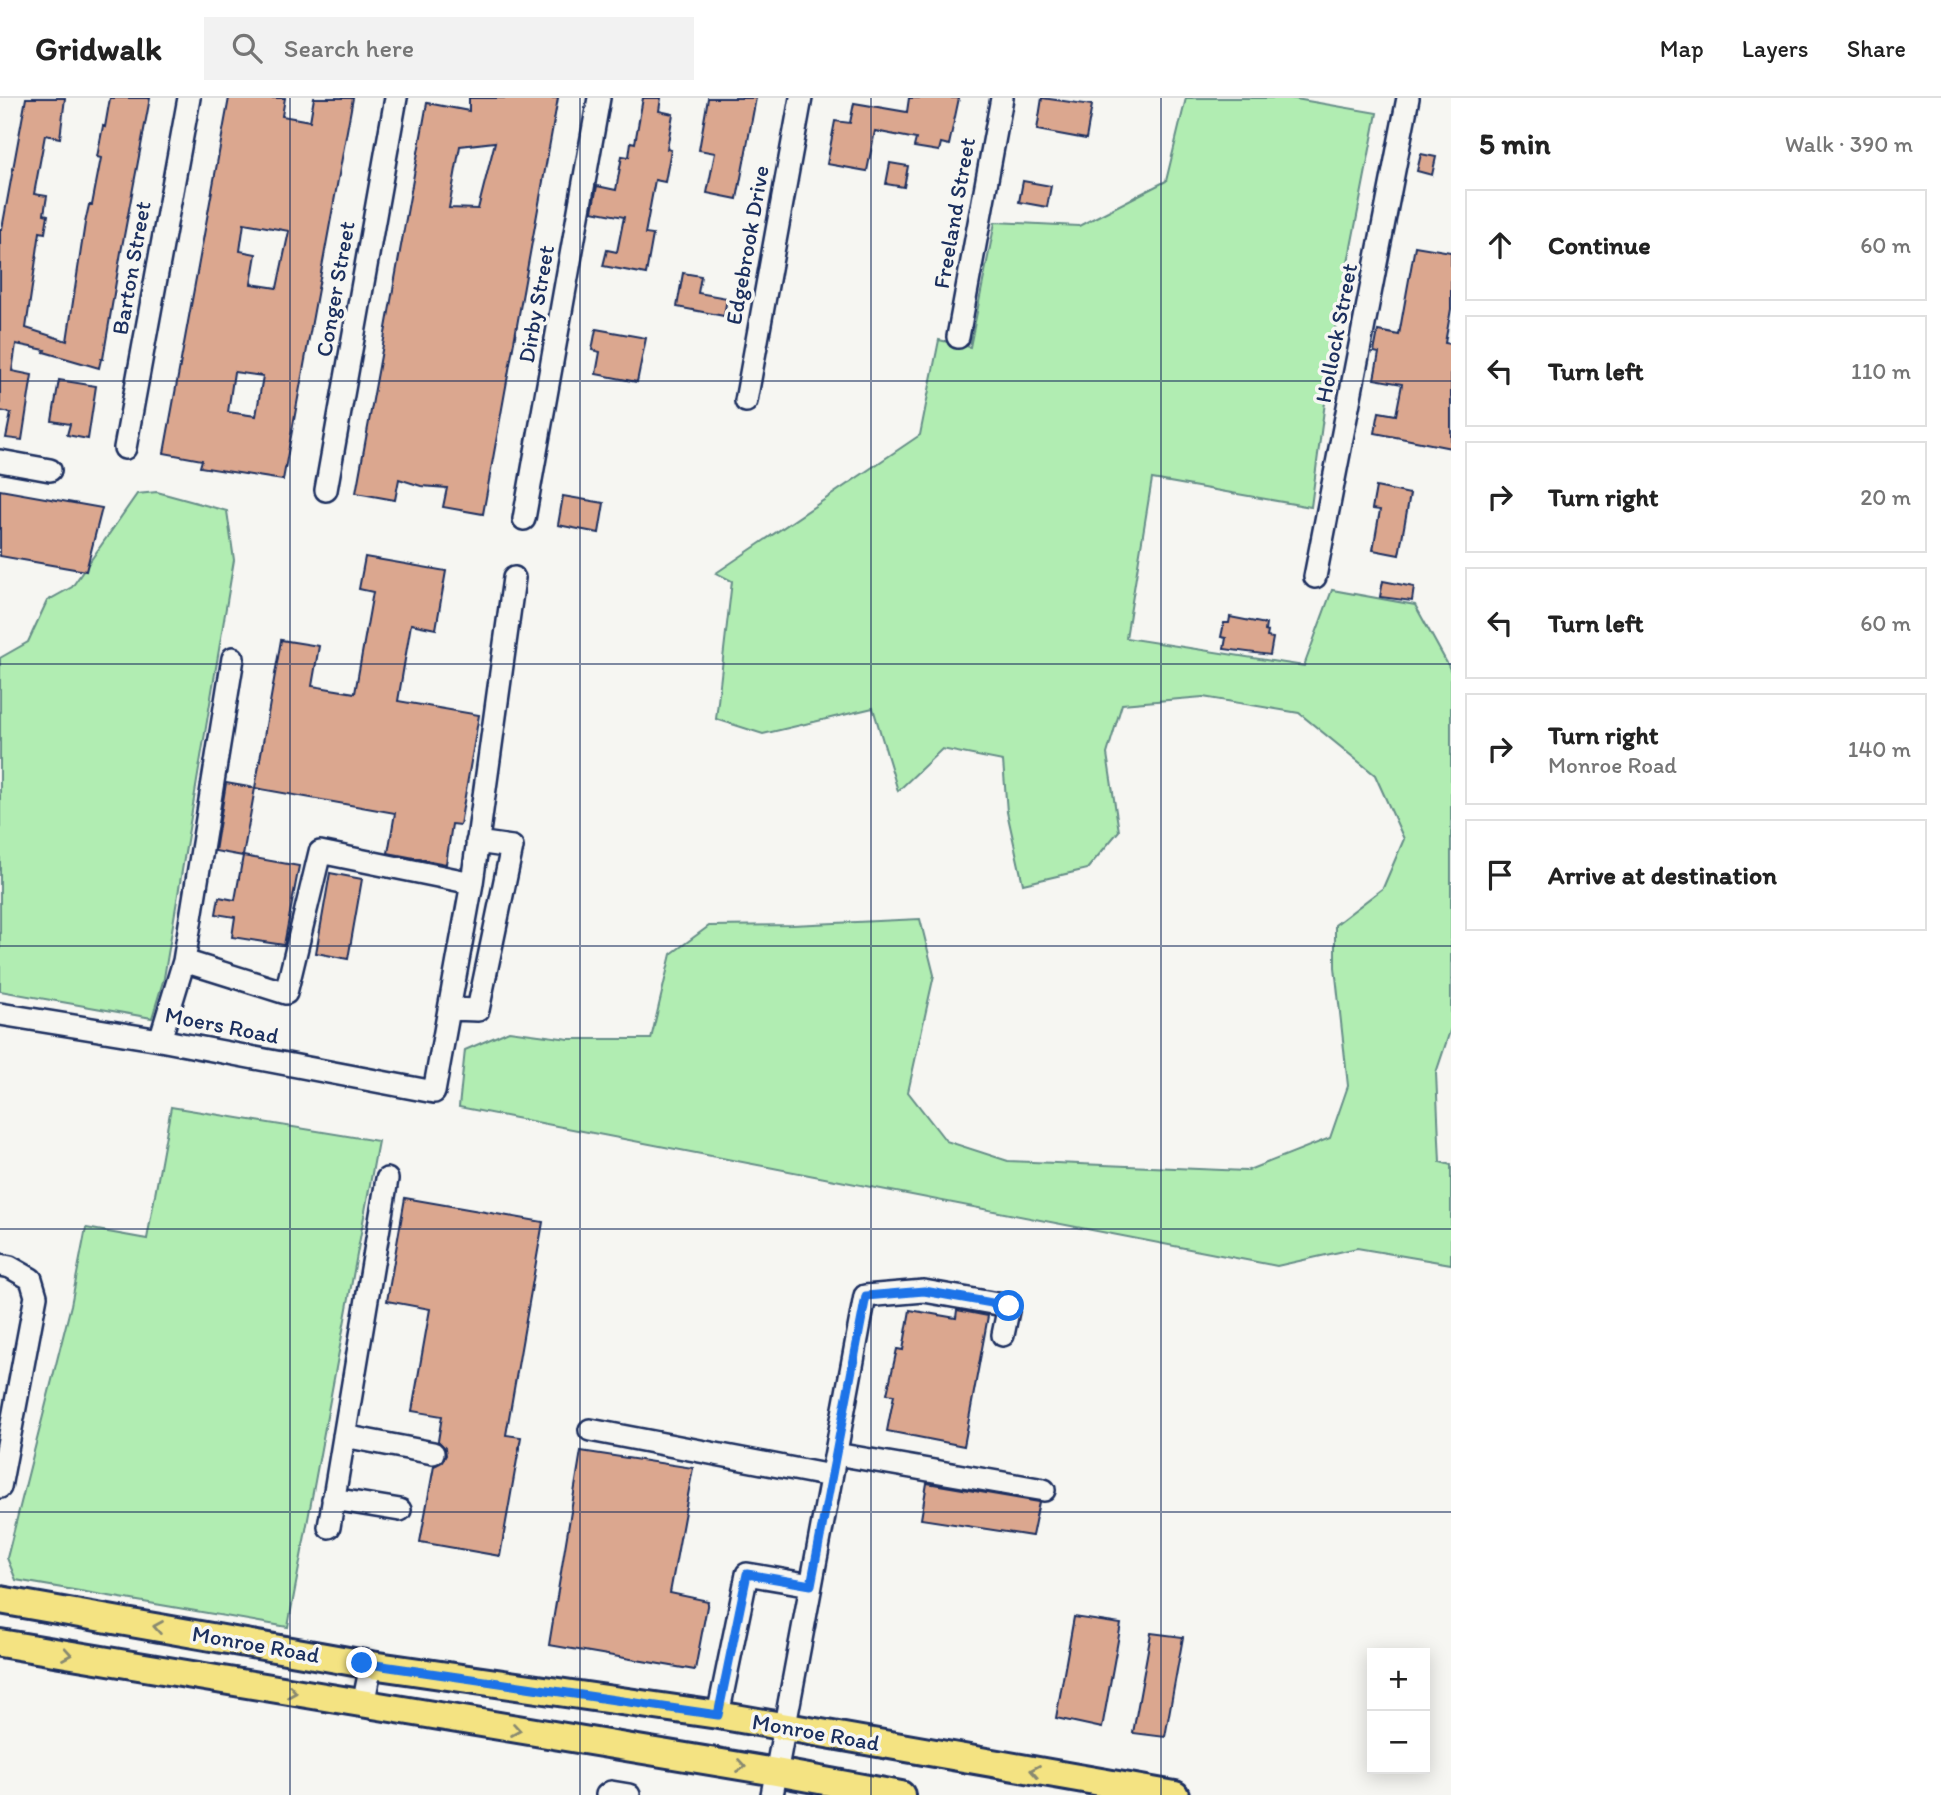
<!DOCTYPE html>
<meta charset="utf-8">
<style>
body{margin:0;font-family:Itim,sans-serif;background:#f2f2f2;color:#222}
.controls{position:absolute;right:21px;bottom:21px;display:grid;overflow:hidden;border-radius:0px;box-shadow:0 4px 18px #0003}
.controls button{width:63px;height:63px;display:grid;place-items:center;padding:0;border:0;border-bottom:2px solid #e0e0e0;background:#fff;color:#222;font:35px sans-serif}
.stop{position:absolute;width:21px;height:21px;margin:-16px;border:5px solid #1a73e8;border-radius:50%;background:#fff}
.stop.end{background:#1a73e8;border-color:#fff;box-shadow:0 2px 7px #0008}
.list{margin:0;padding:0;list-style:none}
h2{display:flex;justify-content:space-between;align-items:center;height:91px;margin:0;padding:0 28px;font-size:30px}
h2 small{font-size:23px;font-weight:400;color:#767676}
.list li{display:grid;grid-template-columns:46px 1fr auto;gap:21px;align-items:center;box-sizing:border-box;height:112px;margin:0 14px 14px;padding:0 14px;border:2px solid #e0e0e0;border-radius:0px}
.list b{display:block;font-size:26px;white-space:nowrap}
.list p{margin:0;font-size:23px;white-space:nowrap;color:#767676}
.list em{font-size:23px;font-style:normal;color:#767676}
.icon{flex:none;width:38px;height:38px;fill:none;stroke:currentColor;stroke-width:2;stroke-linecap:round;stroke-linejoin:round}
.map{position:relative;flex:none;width:1451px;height:1697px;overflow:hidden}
header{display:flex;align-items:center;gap:42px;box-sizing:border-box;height:98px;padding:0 35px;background:#fff;border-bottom:2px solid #e0e0e0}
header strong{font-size:33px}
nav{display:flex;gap:38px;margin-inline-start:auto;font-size:24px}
.search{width:490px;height:63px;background:#f2f2f2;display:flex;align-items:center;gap:18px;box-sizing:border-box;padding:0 24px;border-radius:0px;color:#767676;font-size:26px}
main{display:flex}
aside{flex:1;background:#fff}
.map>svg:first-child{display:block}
.green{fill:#b1edb2;stroke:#668e88;stroke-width:2}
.building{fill:#dba78f;stroke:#1b2f5e;stroke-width:2;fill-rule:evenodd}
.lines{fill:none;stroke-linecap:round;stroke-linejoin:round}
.minor-casing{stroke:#1b2f5e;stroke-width:26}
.major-casing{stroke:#1b2f5e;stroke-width:32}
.minor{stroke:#f6f6f2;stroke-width:21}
.major{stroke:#f4e382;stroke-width:26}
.oneway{stroke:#888970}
.route{stroke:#1a73e8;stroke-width:9}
.grid{fill:none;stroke:#1b2f5e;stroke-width:2;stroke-opacity:0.55}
.labels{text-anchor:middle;stroke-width:7;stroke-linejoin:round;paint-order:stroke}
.street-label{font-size:23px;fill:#1b2f5e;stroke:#f6f6f2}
</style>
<header>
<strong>Gridwalk</strong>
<div class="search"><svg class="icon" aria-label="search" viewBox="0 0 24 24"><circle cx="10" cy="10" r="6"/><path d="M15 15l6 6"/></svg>Search here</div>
<nav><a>Map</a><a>Layers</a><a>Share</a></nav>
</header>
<main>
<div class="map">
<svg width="1451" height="1697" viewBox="0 0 1451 1697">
<rect width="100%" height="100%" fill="#f6f6f2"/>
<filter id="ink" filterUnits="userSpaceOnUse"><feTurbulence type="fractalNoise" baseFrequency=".0143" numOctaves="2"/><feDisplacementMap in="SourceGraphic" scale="14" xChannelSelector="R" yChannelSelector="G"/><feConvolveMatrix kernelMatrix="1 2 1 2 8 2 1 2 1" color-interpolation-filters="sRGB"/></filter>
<g filter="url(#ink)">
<path class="green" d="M 1186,0 L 1290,0 L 1377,15 L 1334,237 L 1311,409 L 1152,381 L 1126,540 L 1304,568 L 1332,492 L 1415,507 L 1448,567 L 1451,574 L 1451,930 L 1436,975 L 1440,1064 L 1451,1067 L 1451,1166 L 1357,1150 L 1277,1168 L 459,1009 L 465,952 L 509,933 L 569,941 L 651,941 L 671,856 L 709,828 L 792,827 L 920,821 L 934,877 L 908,994 L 946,1043 L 1008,1063 L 1246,1073 L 1330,1040 L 1348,988 L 1335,869 L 1335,827 L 1383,790 L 1404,741 L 1375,677 L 1299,615 L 1203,599 L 1122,606 L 1107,656 L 1119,733 L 1087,771 L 1023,786 L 1007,714 L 1003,663 L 942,651 L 898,693 L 873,610 L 763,636 L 716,621 L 732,483 L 716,475 L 920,337 L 939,242 L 970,249 L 995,124 L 1079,128 L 1166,83 Z
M 157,394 L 227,413 L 234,462 L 164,880 L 152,920 L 0,893 L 0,560 L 28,544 L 47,503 L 72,489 L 137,396 Z
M 171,1009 L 378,1043 L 288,1529 L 16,1482 L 7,1460 L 71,1207 L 86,1130 L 147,1141 Z"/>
<path class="building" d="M 26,0 L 65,0 L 60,40 L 45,37 L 34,96 L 47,98 L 44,116 L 48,117 L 45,135 L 40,134 L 26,230 L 67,243 L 85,125 L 89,107 L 92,107 L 101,60 L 97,59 L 103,28 L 105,29 L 110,0 L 150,0 L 121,154 L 103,261 L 101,261 L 99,270 L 44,254 L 45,252 L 16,246 L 12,273 L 32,277 L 22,342 L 6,340 L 11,315 L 0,313 L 0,131 L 2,131 Z
M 229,0 L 285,0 L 282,18 L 310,23 L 314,0 L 353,0 L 283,382 L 200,369 L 202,362 L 164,355 ZM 244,125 L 289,133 L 277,190 L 251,186 L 256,156 L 240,153 ZM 234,274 L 263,278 L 256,318 L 228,314 Z
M 469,0 L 558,0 L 483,416 L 443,409 L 447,390 L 421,388 L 399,381 L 395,402 L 356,395 L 427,5 L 469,13 ZM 495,44 L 478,111 L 449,110 L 460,48 Z
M 643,0 L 661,0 L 659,13 L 673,16 L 667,51 L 671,52 L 665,84 L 655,82 L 645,136 L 653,137 L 646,176 L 603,168 L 607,152 L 617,154 L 624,119 L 592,113 L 597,88 L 616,92 L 622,58 L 629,59 L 631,44 L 635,45 Z
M 708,0 L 756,0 L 737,101 L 707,95 L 715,55 L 699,52 Z
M 909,0 L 959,0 L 949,47 L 941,45 L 939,53 L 914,49 L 916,41 L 875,33 L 867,73 L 827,66 L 835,23 L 850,25 L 854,5 L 907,14 Z
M 1042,0 L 1092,7 L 1086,41 L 1037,32 Z
M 1421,56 L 1436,59 L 1432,77 L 1417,73 Z
M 890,65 L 908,68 L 904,89 L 886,86 Z
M 1023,83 L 1051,88 L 1047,109 L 1019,104 Z
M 1415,148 L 1451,154 L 1451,211 L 1445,245 L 1451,246 L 1451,350 L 1375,335 L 1379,314 L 1396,317 L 1402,286 L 1374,281 L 1379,255 L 1374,254 L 1378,233 L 1399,237 Z
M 683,175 L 701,178 L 698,195 L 727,200 L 724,218 L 677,209 Z
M 596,231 L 646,240 L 637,284 L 596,276 L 600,254 L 592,252 Z
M 59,282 L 96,288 L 88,341 L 67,337 L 70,326 L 52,323 Z
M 1376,389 L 1410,396 L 1399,457 L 1373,452 L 1380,412 L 1372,411 Z
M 0,392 L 102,410 L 86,473 L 0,458 Z
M 563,398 L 604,405 L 599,435 L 558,427 Z
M 365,459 L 446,473 L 436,531 L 411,526 L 398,603 L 479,617 L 460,727 L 452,726 L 446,766 L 388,755 L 395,715 L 255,690 L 281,542 L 319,548 L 312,588 L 355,595 L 373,494 L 359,491 Z
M 1383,483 L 1414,489 L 1412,503 L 1380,499 Z
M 1230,519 L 1266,526 L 1265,533 L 1268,534 L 1267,539 L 1273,540 L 1270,557 L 1224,551 L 1226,540 L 1221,539 L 1224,525 L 1229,525 Z
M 226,685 L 255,690 L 243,758 L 215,753 Z
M 243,758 L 299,768 L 284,847 L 232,839 L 235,819 L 216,816 L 219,799 L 235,802 Z
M 330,775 L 362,781 L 348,861 L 316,855 Z
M 405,1100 L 543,1124 L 506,1337 L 521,1339 L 500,1458 L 420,1444 L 434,1368 L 442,1364 L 446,1357 L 445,1350 L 438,1343 L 442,1318 L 412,1313 L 430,1211 L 387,1203 Z
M 910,1212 L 956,1220 L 957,1212 L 988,1218 L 964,1348 L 887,1333 L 894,1297 L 887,1296 L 897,1251 L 903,1252 Z
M 581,1353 L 693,1370 L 670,1495 L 708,1503 L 695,1572 L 549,1547 Z
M 927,1385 L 1039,1404 L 1032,1438 L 921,1421 Z
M 1074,1519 L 1121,1526 L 1102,1630 L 1056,1620 Z
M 1151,1535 L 1183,1539 L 1165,1639 L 1133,1635 Z"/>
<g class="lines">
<g class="minor-casing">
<path id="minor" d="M 958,239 L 1002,0
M 746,303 L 801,0
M 125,350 L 189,0
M 0,363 L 50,372
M 326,392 L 396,0
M 524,421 L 599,0
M 1315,479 L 1408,0
M 184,863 L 286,895 L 320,754 L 472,785
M 450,911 L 478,912 L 512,749 L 477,744
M 0,916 L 160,942 L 434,994 L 472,785 L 514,480
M 160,942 L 184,863 L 233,560
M 0,1167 L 10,1169 L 31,1181 L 36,1198 L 0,1389
M 590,1332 L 831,1378
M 344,1338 L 433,1355
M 836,1356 L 1044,1392
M 333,1401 L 400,1412
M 329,1429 L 387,1081
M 363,1607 L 371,1567
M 718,1617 L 747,1476 L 811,1487
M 607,1697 L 611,1694 L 629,1697
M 772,1697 L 865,1198 L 924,1193 L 1009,1208 L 1003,1237"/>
</g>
<g class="major-casing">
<path id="major" d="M 0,1502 L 371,1567 L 718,1617 L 1175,1697
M 0,1545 L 776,1674 L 901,1697"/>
</g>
<use href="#minor" class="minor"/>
<use href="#major" class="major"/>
</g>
<defs><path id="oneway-chevron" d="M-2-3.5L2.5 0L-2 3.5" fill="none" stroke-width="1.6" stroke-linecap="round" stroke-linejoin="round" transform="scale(1.75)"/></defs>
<g class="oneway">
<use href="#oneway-chevron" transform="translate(158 1529) rotate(-170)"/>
<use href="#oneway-chevron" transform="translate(67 1556) rotate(10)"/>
<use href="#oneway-chevron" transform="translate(292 1594) rotate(10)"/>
<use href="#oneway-chevron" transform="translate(516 1632) rotate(9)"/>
<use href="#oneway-chevron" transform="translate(741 1668) rotate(9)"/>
<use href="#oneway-chevron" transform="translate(1035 1673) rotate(-170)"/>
</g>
</g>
<g class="lines" filter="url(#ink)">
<path class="route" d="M 362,1565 L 718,1617 L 747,1476 L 811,1487 L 866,1198 L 924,1193 L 1009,1208"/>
</g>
<path class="grid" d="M 290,0 L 290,1697M 580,0 L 580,1697M 871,0 L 871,1697M 1161,0 L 1161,1697M 0,283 L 1451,283M 0,566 L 1451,566M 0,848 L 1451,848M 0,1131 L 1451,1131M 0,1414 L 1451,1414"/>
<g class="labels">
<g class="street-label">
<text transform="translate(954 115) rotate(-80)" y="8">Freeland Street</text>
<text transform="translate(747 147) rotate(-80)" y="8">Edgebrook Drive</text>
<text transform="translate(131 170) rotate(-80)" y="8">Barton Street</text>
<text transform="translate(335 191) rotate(-80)" y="8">Conger Street</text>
<text transform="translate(536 206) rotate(-80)" y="8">Dirby Street</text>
<text transform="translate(1336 235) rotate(-79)" y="8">Hollock Street</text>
<text transform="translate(222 927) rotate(11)" y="8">Moers Road</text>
<text transform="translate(256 1546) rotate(10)" y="8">Monroe Road</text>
<text transform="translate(816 1634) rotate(10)" y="8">Monroe Road</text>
</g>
</g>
</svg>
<div class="controls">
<button>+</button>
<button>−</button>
</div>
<div class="stop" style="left:1009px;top:1208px"></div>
<div class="stop end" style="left:362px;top:1565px"></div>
</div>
<aside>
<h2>5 min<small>Walk · 390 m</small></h2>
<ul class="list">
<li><svg class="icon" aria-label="ahead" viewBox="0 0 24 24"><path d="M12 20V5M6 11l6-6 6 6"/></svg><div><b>Continue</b></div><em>60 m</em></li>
<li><svg class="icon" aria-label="left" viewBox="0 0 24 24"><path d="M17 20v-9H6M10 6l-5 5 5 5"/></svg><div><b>Turn left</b></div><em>110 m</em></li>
<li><svg class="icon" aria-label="right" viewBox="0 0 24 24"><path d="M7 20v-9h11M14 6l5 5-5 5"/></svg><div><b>Turn right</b></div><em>20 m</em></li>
<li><svg class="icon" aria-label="left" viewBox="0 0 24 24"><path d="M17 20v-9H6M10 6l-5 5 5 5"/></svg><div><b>Turn left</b></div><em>60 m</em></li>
<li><svg class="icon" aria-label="right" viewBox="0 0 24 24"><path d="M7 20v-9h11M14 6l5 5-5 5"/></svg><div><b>Turn right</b><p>Monroe Road</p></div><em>140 m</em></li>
<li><svg class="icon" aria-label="arrive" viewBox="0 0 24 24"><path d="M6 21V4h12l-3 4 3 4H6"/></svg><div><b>Arrive at destination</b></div></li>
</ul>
</aside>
</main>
